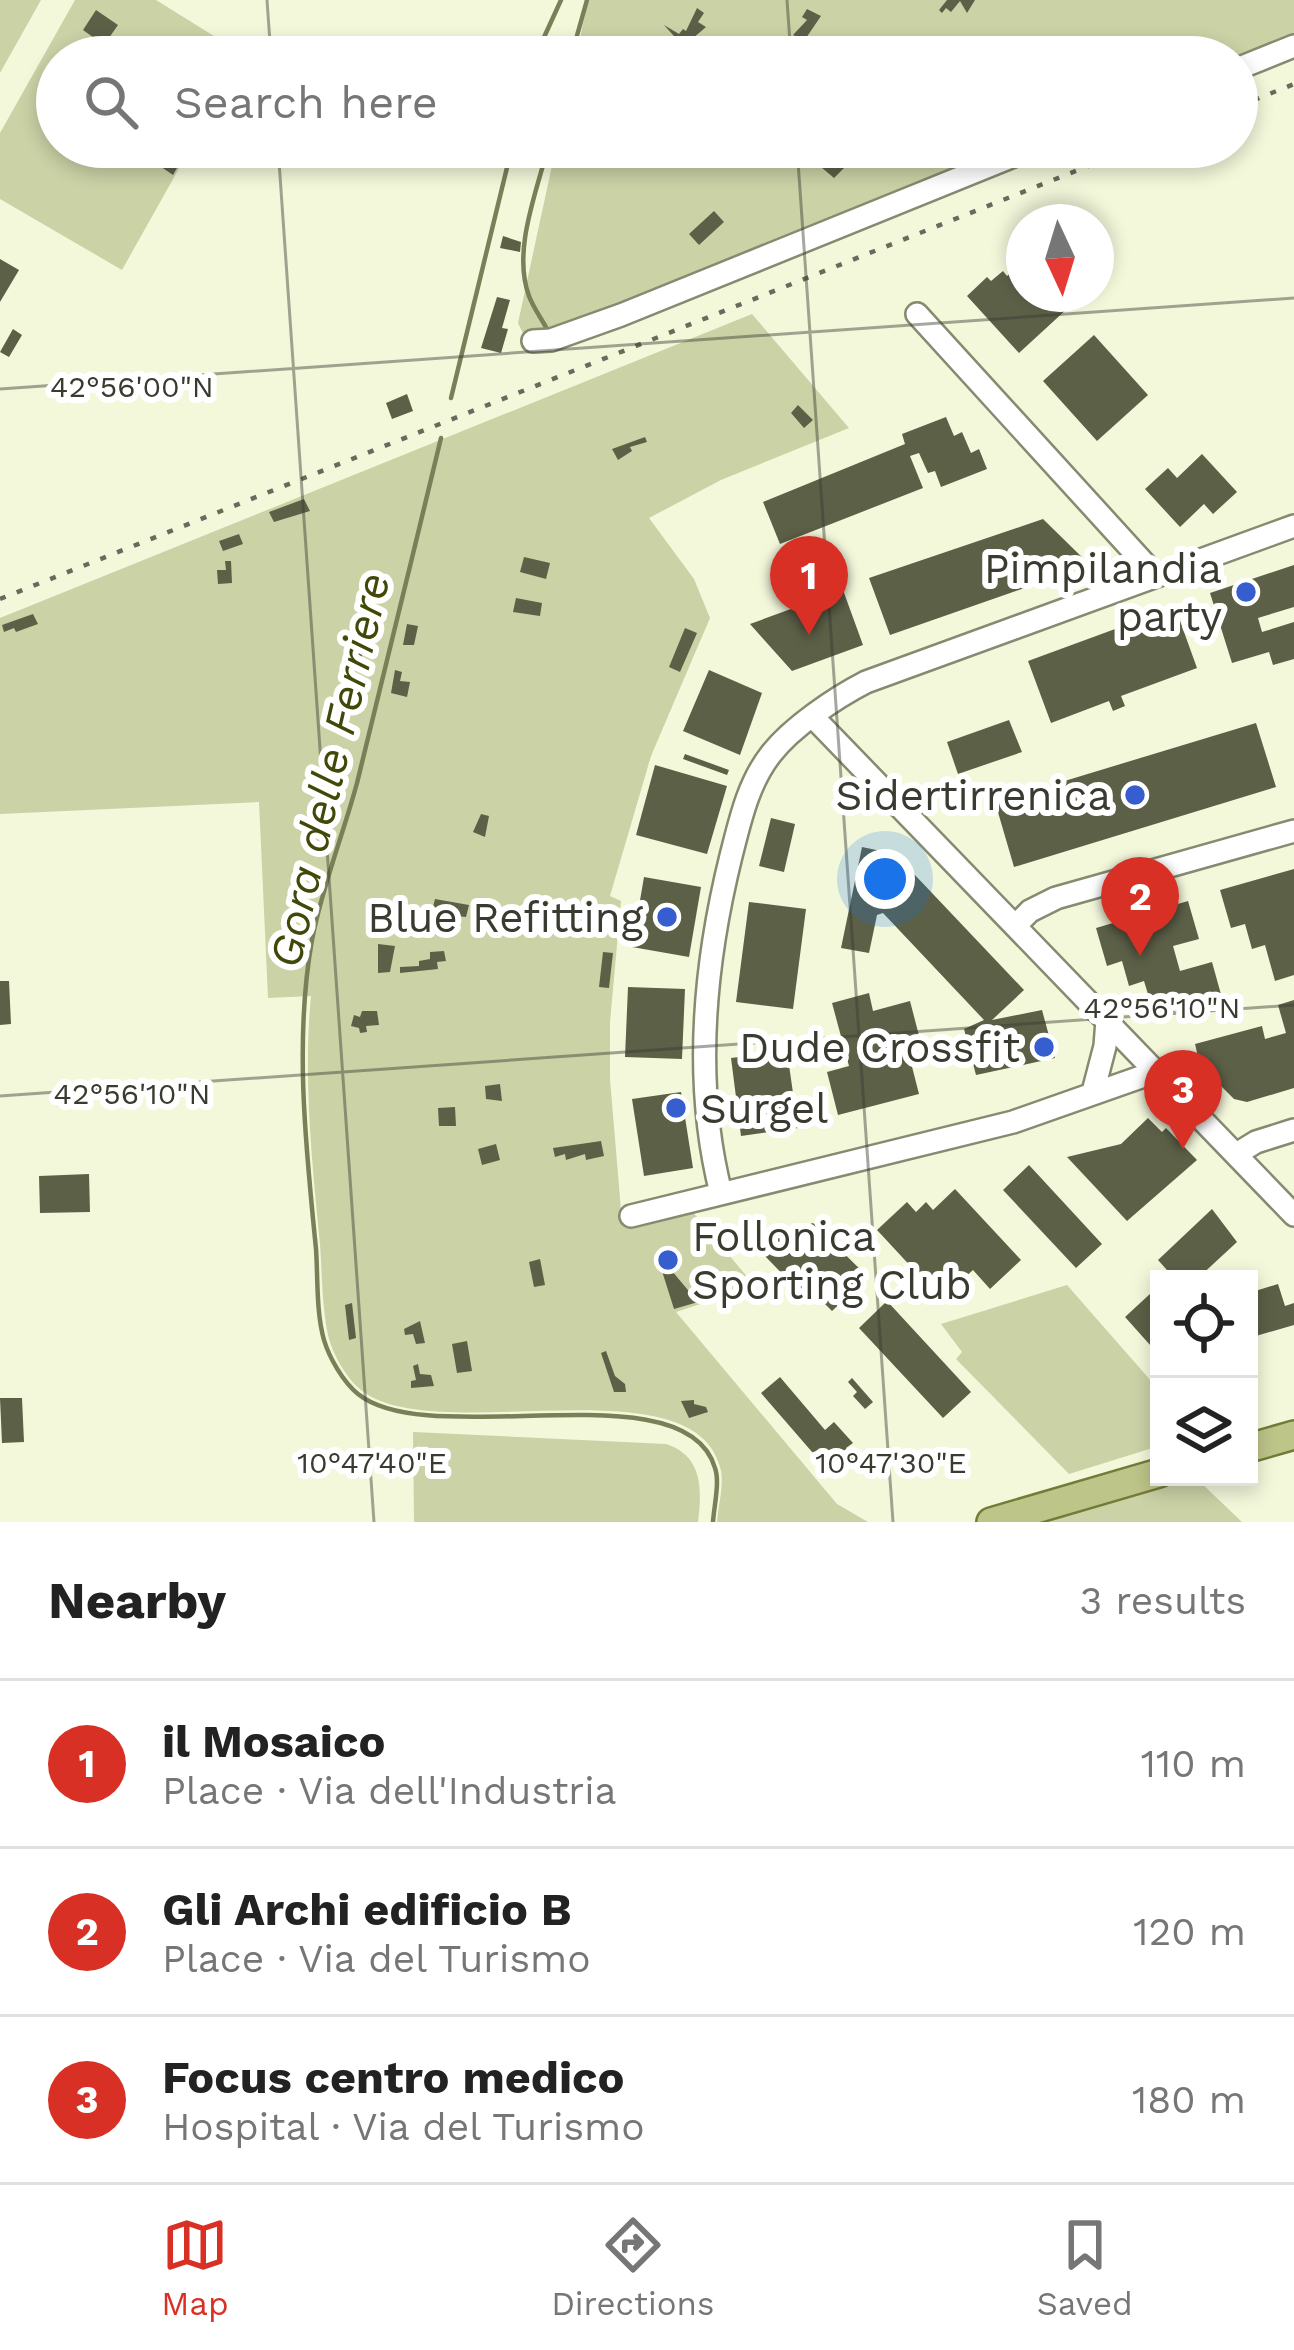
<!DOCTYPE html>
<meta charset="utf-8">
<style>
body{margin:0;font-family:"Work Sans",sans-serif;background:#f6f6f6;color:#222}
.controls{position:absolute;right:36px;bottom:36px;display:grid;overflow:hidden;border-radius:0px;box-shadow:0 6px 18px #0003}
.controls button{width:108px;height:108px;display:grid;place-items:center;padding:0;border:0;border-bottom:3px solid #e0e0e0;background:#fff;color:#222;font:60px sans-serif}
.compass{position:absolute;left:1006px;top:204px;width:108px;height:108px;border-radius:50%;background:#fff;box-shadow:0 6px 18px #0003;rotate:176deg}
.you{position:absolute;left:885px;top:879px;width:42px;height:42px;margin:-30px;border:9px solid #fff;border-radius:50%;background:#1a73e8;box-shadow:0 0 0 18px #1a73e833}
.badge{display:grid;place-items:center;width:78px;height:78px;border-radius:50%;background:#d93025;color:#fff;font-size:39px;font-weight:700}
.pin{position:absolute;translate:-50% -99px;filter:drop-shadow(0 3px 6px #0008)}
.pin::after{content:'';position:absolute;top:63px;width:42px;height:36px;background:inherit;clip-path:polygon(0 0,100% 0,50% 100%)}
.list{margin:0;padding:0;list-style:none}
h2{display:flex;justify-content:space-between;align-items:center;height:156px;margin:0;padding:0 48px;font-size:51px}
h2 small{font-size:39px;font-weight:400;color:#767676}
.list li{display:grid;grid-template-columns:78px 1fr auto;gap:36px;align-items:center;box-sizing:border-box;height:168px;padding:0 48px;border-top:3px solid #e0e0e0}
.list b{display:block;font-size:45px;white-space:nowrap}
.list p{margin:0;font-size:39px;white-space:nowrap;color:#767676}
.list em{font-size:39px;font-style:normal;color:#767676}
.icon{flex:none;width:66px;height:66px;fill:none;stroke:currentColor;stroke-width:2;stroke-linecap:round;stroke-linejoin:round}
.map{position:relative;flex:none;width:1294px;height:1522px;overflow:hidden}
.search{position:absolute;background:#fff;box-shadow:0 6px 18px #0003;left:36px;right:36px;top:36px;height:132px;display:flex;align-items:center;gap:30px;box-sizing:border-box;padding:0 42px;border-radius:66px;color:#767676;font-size:45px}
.sheet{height:660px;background:#fff}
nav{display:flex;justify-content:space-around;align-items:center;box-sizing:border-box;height:168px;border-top:3px solid #e0e0e0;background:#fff;font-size:33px;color:#767676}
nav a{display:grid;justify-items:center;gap:6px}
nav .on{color:#d93025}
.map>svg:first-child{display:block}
.green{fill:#cbd2a6}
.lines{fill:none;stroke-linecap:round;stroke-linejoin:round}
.stream{stroke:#798058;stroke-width:4.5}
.building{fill:#5c6047}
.minor-casing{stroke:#858a70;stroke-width:26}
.major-casing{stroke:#737b36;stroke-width:32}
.minor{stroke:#fff;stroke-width:21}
.major{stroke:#bec589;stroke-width:27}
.rail{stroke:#686a5b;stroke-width:4.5;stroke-dasharray:6 12;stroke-linecap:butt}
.ticks{fill:none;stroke:#393b30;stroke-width:3;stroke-opacity:0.45}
.poi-dot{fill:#365ecf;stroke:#fff;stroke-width:4.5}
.labels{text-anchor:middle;stroke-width:12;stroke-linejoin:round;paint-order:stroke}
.poi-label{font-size:42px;fill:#393b30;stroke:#fff;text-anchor:end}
.water-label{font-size:45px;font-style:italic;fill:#424808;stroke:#fff}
.ticks-label{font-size:30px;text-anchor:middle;fill:#393b30;stroke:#fff;stroke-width:12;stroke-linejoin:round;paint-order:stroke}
</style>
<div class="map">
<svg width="1294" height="1522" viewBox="0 0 1294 1522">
<rect width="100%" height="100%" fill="#f3f8db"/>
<path class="green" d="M 0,0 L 41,0 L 0,73 Z
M 75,0 L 156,0 L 243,54 L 241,57 L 57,57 L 57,147 L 191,147 L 122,270 L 0,199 L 0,133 Z
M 588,0 L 1294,0 L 1294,41 L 1237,64 L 1237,57 L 576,57 Z
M 556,147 L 1028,147 L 532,352 L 518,323 Z
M 752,314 L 849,428 L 721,480 L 649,518 L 694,579 L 710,618 L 651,756 L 610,896 L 621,901 L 610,1022 L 610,1079 L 621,1210 L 626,1228 L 691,1210 L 755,1286 L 676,1312 L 837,1504 L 868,1522 L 717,1522 C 718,1506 725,1482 720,1467 C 691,1360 434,1449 361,1390 C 346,1378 332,1353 328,1335 C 322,1306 322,1273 320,1244 C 312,1163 303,1077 311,996 L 268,998 L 259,802 L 0,814 L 0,618 Z
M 1067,1285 L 1159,1390 L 1159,1446 L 1069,1474 L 956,1359 L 962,1352 L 941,1324 Z
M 413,1432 L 666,1444 C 703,1456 702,1489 698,1522 L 414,1522 Z
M 1196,1478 L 1242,1522 L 1046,1522 Z"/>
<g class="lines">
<path class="stream" d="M 535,57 L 561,0
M 571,57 L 587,0
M 547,329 C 541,318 533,307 529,296 C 512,251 537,191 548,147
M 451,398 L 512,147
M 441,438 C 413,553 386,668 357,783 C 343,835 322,887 312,940 C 294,1040 306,1149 316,1249 C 318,1278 316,1312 324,1340 C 329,1357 343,1382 358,1394 C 431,1453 686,1367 715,1468 C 720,1482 714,1506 713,1522"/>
</g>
<path class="building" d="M 947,0 L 975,0 L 967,13 L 960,1 L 951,12 L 946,8 L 942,13 L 939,10 Z
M 697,8 L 704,13 L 698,22 L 706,27 L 692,39 L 702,47 L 707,40 L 713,44 L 705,57 L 684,42 L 682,45 L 664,25 L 679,34 L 683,29 L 686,31 Z
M 807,9 L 821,16 L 804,41 L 793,35 L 807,20 L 802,17 Z
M 96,10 L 118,25 L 104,45 L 83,30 Z
M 165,147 L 189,147 L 173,175 L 157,164 Z
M 825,147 L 847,165 L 834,178 L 814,161 Z
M 714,211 L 724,222 L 699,245 L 689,234 Z
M 503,236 L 521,242 L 520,252 L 500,248 Z
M 0,259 L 19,270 L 0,302 Z
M 1024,261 L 1024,294 L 1055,294 L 1068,308 L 1019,353 L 967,296 L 987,277 L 991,281 L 1003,271 L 1007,276 Z
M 497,297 L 510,300 L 502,328 L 508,329 L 501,353 L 481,348 Z
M 13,329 L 22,335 L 9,357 L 0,352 Z
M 1094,335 L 1148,395 L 1097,441 L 1043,381 Z
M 407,394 L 413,411 L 392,419 L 386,403 Z
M 798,405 L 813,420 L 804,428 L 791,413 Z
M 946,417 L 954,436 L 962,432 L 971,453 L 979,449 L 987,469 L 941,487 L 935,471 L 928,473 L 919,453 L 910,456 L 923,488 L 780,544 L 763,502 L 905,444 L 902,434 Z
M 645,437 L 647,442 L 630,447 L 632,451 L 618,460 L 612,449 Z
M 1202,454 L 1237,492 L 1213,514 L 1204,504 L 1180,527 L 1145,489 L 1168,468 L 1177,478 Z
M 304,499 L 310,511 L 274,522 L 269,512 Z
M 1043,519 L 1090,565 L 890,635 L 869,578 Z
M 239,534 L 243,544 L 223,551 L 219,541 Z
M 524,557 L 550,563 L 546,579 L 520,572 Z
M 225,561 L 231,561 L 232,583 L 218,584 L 217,570 L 226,570 Z
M 1294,565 L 1294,607 L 1258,618 L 1262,632 L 1294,622 L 1294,659 L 1273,665 L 1269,652 L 1232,663 L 1210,593 Z
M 843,590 L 863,645 L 792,671 L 750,624 Z
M 516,598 L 542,603 L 540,616 L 513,612 Z
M 1175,607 L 1197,668 L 1121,696 L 1125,706 L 1113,711 L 1109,701 L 1051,723 L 1028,661 Z
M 33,614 L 38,624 L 16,632 L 14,628 L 4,632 L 2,625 Z
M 407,624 L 418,626 L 414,645 L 403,645 Z
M 685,628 L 697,633 L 680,672 L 669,667 Z
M 348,632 L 362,635 L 362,658 L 348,658 Z
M 395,670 L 402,672 L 400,681 L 410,682 L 407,697 L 391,693 Z
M 709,670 L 762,693 L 740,755 L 683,731 Z
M 1009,720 L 1022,752 L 958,774 L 947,742 Z
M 1256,723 L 1276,787 L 1014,867 L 995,802 Z
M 685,754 L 729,770 L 727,775 L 683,759 Z
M 655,765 L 727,786 L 707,854 L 636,835 Z
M 481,814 L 489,816 L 485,837 L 473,832 Z
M 771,818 L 795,824 L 784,872 L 759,866 Z
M 862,847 L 891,853 L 881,903 L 914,874 L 1024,990 L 992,1020 L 1042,1010 L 1055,1058 L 976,1075 L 964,1029 L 984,1020 L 883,913 L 877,915 L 869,953 L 841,948 Z
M 1294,869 L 1294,975 L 1275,981 L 1265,945 L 1252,949 L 1245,924 L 1231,928 L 1220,890 Z
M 644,877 L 701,887 L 689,957 L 632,947 Z
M 435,899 L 469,905 L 466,917 L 437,914 L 439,908 L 433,907 Z
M 1188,901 L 1199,939 L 1173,946 L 1180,971 L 1212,962 L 1222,998 L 1155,1017 L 1144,981 L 1129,986 L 1122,961 L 1107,966 L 1096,928 Z
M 749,902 L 806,909 L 793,1009 L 736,1002 Z
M 378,944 L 395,946 L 390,972 L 378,973 Z
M 444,951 L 446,961 L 437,962 L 438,969 L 400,973 L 400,967 L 419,966 L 419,961 L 430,959 L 430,952 Z
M 603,952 L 613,953 L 609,988 L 599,987 Z
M 0,981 L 9,981 L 11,1024 L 0,1025 Z
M 628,987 L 685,989 L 682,1059 L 625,1057 Z
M 869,993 L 873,1011 L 910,1001 L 922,1047 L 908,1051 L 919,1094 L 838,1115 L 827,1072 L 849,1066 L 832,1003 Z
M 1294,1000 L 1294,1088 L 1247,1102 L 1234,1099 L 1200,1065 L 1195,1044 L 1262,1026 L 1265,1039 L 1286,1033 L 1278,1005 Z
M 362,1011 L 377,1011 L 379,1025 L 366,1026 L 367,1032 L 360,1033 L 359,1028 L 351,1026 L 354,1015 L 360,1017 Z
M 787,1051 L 798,1128 L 741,1136 L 731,1058 Z
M 500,1084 L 502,1101 L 486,1099 L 485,1086 Z
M 681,1092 L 693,1168 L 644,1176 L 632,1099 Z
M 455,1107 L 456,1126 L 439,1126 L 438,1108 Z
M 1148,1118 L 1162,1132 L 1166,1128 L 1197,1160 L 1127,1221 L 1067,1157 L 1121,1144 Z
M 601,1141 L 604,1156 L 586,1160 L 585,1154 L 566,1160 L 565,1154 L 555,1157 L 553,1148 Z
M 496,1144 L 500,1160 L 482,1165 L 478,1149 Z
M 1029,1165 L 1102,1244 L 1076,1268 L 1003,1190 Z
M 89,1174 L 90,1212 L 40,1213 L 39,1176 Z
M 955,1189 L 1021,1260 L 990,1289 L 973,1270 L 941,1299 L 877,1230 L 907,1202 L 916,1212 L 926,1202 L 933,1210 Z
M 1212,1209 L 1237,1242 L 1197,1279 L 1175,1279 L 1158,1260 Z
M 813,1223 L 868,1277 L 832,1311 L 812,1291 L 805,1297 L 758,1249 L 767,1239 Z
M 656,1252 L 698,1302 L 674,1309 Z
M 540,1259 L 545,1285 L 534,1287 L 529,1262 Z
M 1278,1284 L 1285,1306 L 1294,1303 L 1294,1325 L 1249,1338 L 1249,1293 Z
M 1151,1293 L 1159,1302 L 1159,1355 L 1125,1317 Z
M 887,1301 L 971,1392 L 943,1418 L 859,1328 Z
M 352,1303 L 356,1338 L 349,1340 L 345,1305 Z
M 420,1321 L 425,1343 L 416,1344 L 413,1334 L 405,1335 L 404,1329 Z
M 467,1341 L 472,1371 L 457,1373 L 452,1344 Z
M 606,1351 L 615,1376 L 625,1384 L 626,1392 L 614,1392 L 601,1353 Z
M 418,1364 L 420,1374 L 431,1375 L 434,1386 L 411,1388 L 411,1381 L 416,1380 L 413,1366 Z
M 780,1377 L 825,1430 L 834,1422 L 853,1443 L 846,1448 L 854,1461 L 839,1473 L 824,1456 L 819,1460 L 761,1393 Z
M 852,1378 L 873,1402 L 865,1409 L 853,1396 L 857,1392 L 848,1382 Z
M 0,1398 L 22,1398 L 24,1442 L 2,1443 Z
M 694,1400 L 694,1404 L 706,1407 L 708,1412 L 689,1418 L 681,1401 Z"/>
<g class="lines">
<g class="minor-casing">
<path id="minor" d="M 1237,69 L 1294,46
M 917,314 L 1154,574
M 533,341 L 551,340 L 621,315 L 1036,147
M 814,718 L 1294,1215
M 1016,925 L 1030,911 L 1056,898 L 1294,831
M 1093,1092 L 1105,1046 L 1107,1020
M 1238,1153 L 1256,1142 L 1294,1130
M 721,1193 C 693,1083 704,965 731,856 C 740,821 748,783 771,754 C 792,727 835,698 866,682 L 1294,526
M 631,1216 L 1013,1122 L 1158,1071"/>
</g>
<g class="major-casing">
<path id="major" d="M 1249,1448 L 1294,1435
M 991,1522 L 1159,1473"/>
</g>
<use href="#minor" class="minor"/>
<use href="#major" class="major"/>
<path class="rail" d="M 1237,107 L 1294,84
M 0,599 L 1136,147"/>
</g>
<path class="ticks" d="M 267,0 L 271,57M 787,0 L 791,57M 278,147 L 374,1522M 797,147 L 893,1522M 0,389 L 1294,298M 0,1096 L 1294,1005"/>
<g class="poi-dot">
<circle cx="1246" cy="592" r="12"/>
<circle cx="1135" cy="795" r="12"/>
<circle cx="667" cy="917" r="12"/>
<circle cx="1044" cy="1047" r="12"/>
<circle cx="676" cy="1108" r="12"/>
<circle cx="668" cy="1260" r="12"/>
</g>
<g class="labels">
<g class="poi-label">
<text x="1222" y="583">Pimpilandia<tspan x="1222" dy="48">party</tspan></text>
<text x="1111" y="810">Sidertirrenica</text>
<text x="643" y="932">Blue Refitting</text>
<text x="1020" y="1062">Dude Crossfit</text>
<text x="700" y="1123" text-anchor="start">Surgel</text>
<text x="692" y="1251" text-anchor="start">Follonica<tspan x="692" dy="48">Sporting Club</tspan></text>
</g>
<g class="water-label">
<text transform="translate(329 770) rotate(-77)" y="16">Gora delle Ferriere</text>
</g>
</g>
<g class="ticks-label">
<text x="132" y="397">42°56'00"N</text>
<text x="1162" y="1018">42°56'10"N</text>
<text x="132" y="1104">42°56'10"N</text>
<text x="372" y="1473">10°47'40"E</text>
<text x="891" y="1473">10°47'30"E</text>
</g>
</svg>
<div class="controls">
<button><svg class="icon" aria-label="locate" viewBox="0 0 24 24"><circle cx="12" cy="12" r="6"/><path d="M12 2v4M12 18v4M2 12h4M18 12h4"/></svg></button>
<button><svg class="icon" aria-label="layers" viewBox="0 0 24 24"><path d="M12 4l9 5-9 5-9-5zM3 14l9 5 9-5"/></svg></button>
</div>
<svg class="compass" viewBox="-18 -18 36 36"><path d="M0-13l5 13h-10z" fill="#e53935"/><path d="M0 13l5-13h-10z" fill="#767676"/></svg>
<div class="you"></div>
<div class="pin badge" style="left:809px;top:635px">1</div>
<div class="pin badge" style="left:1140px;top:956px">2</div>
<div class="pin badge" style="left:1183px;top:1149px">3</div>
<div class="search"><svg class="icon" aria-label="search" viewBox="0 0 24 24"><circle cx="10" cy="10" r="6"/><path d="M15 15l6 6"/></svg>Search here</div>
</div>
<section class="sheet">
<h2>Nearby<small>3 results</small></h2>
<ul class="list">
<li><span class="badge">1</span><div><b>il Mosaico</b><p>Place · Via dell'Industria</p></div><em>110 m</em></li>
<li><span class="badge">2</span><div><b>Gli Archi edificio B</b><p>Place · Via del Turismo</p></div><em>120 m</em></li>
<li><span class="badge">3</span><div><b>Focus centro medico</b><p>Hospital · Via del Turismo</p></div><em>180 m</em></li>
</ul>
</section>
<nav>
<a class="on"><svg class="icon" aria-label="map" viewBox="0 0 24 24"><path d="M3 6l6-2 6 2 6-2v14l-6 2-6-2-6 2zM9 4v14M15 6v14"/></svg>Map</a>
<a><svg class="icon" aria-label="directions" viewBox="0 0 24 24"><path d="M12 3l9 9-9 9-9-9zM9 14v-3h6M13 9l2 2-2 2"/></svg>Directions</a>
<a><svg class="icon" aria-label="saved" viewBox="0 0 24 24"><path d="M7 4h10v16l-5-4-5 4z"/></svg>Saved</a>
</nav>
